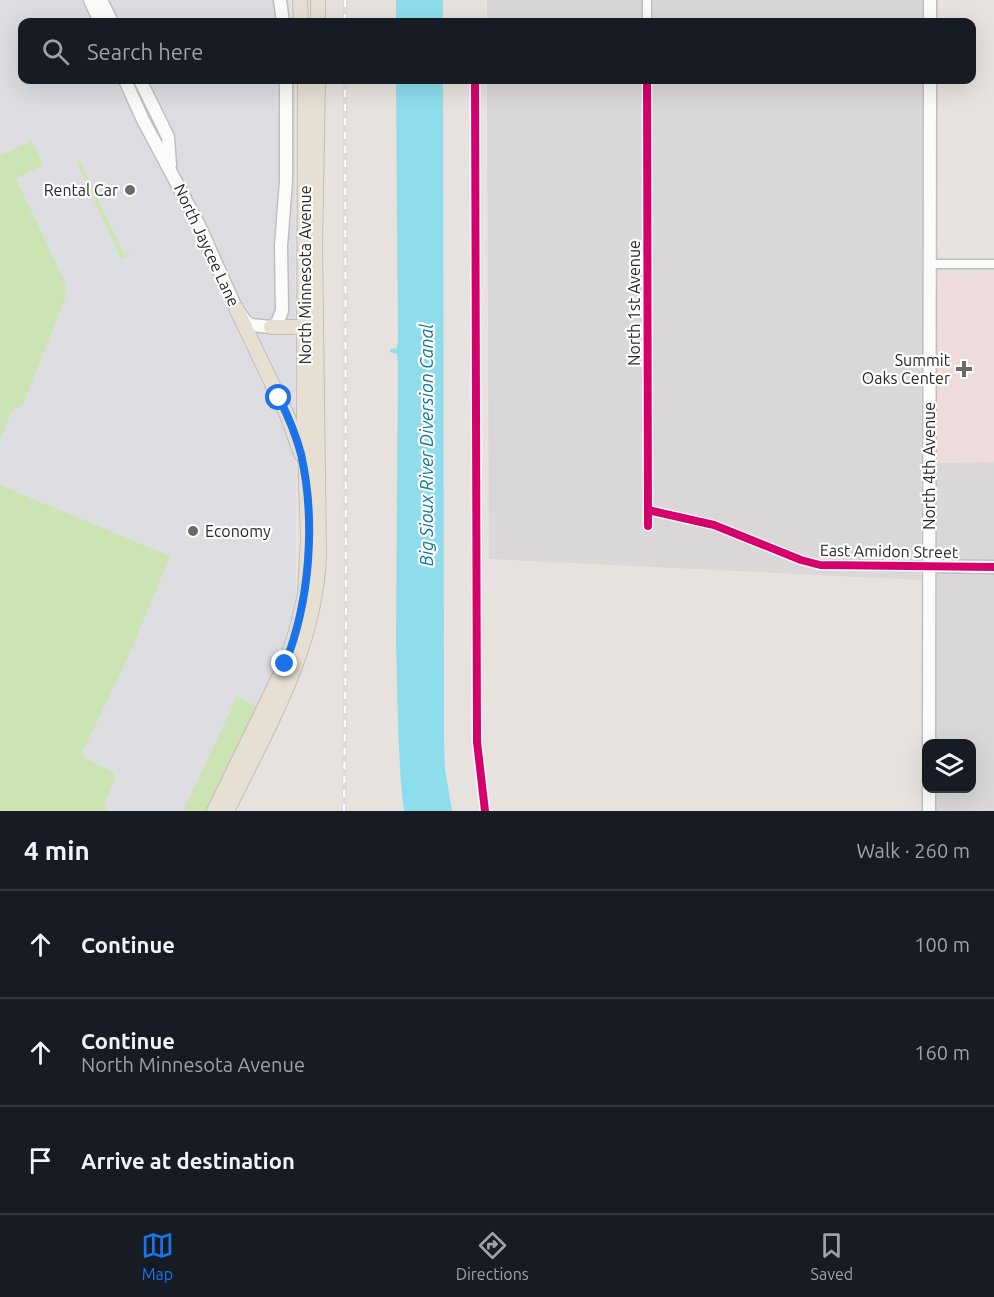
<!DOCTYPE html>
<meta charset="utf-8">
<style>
body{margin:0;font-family:Ubuntu,sans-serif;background:#20242c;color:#f1f3f6}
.controls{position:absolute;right:18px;bottom:18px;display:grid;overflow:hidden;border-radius:12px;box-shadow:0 6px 24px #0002}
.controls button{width:54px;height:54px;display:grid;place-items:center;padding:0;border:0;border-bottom:2px solid #363941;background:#171b24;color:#f1f3f6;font:30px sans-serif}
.stop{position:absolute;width:18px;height:18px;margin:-14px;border:4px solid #1a73e8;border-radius:50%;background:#fff}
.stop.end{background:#1a73e8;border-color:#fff;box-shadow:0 2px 6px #0008}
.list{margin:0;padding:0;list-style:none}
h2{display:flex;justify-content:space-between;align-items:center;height:78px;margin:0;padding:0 24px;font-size:26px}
h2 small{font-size:20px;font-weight:400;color:#9ea1a6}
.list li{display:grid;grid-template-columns:39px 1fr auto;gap:18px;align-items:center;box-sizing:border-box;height:108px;padding:0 24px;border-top:2px solid #363941}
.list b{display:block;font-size:22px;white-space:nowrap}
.list p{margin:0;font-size:20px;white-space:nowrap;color:#9ea1a6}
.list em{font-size:20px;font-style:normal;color:#9ea1a6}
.icon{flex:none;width:33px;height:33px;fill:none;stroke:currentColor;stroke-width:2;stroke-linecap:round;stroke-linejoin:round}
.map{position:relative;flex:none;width:994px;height:811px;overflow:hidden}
.search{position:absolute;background:#171b24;box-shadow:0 6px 24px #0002;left:18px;right:18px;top:18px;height:66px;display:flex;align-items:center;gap:15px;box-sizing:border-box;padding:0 21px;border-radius:12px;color:#9ea1a6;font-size:22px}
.sheet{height:402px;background:#171b24}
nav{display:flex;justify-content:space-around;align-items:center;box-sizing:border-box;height:84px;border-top:2px solid #363941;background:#171b24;font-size:16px;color:#9ea1a6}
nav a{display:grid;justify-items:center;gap:3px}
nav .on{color:#1a73e8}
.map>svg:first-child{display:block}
.industrial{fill:#dad7d9}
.medical{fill:#eedbdb}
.airport{fill:#dddde1}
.green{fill:#cce4b4}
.water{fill:#8dddec}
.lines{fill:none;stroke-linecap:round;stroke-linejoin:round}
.street-casing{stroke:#c0bfbf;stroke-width:11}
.secondary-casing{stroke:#c0bfbf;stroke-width:15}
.primary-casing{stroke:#bfbdbc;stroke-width:16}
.street{stroke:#fbfbfa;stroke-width:8}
.secondary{stroke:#fbfbfa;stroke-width:12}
.primary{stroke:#e6dfd2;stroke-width:14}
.rail-casing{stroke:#dcdcde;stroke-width:4.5}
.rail{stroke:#fff;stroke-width:2;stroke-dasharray:7;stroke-linecap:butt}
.cycleway-casing{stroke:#fff;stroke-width:11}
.cycleway{stroke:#d6006c;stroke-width:8}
.route{stroke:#1a73e8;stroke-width:8}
.poi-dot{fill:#6b6967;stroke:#fff;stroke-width:2}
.labels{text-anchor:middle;stroke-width:4.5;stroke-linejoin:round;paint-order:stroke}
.poi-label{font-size:16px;fill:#282828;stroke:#fff;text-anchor:end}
.street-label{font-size:16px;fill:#282828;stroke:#fff}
.water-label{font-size:18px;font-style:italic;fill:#08779c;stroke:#fff}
</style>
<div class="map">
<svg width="994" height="811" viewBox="0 0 994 811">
<rect width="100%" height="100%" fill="#e7e2dd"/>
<path class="industrial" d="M 487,0 L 923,0 L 923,22 L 487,22 Z
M 487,80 L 923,80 L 921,580 L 489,559 Z
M 994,462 L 994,811 L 934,811 L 934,789 L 972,788 L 972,744 L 934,743 L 934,463 Z"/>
<path class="medical" d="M 994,273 L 994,462 L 934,463 L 934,275 Z"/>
<path class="airport" d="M 0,0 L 289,0 L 290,22 L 22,22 L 22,80 L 295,80 L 296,599 L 289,632 L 279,662 L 209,811 L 0,811 Z"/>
<path class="green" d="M 32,141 L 43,165 L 16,179 L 65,282 L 66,296 L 24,402 L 11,413 L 0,440 L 0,156 Z
M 79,159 L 124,254 L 129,253 L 129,255 L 121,259 L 76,161 Z
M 0,485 L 170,556 L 130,653 L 83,751 L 83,757 L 113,772 L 116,778 L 105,801 L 107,811 L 0,811 Z
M 237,697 L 258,707 L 209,811 L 183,811 Z"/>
<path class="water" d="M 396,0 L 443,0 L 443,22 L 396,22 Z
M 396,80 L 443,80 L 444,738 L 445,769 L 452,811 L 404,811 C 397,754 398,698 396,641 L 398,363 L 397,354 L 390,352 L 390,349 L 397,348 L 398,340 Z"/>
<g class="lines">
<g class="street-casing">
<path id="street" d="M 647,0 L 647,22
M 647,80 L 648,526
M 929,264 L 994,264
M 648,510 L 714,525 L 801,560 L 820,565 L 929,566"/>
</g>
<g class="secondary-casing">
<path id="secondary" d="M 90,0 L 100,22
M 101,0 L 112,22
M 280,0 L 283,22
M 930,0 L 930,22
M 125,80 L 143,120 L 199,225 L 236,308 L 246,322 L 251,325 L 271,327 L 277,323 L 282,311 L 281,246 L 286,181 L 286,80
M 140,80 L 168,137 L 170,165
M 929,566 L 994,567
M 929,744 L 930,80
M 929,788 L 929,811"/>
</g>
<g class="primary-casing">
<path id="primary" d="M 300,0 L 301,22
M 318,0 L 318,22
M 236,308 L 287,415 L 301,454
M 271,327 L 314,327
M 214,811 L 285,665 L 297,629 L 305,594 L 308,538 L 304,421 L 305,80
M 227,811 C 267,729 316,648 319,555 L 315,246 L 318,80"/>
</g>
<use href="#street" class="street"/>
<use href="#secondary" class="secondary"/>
<use href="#primary" class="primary"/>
<g class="rail-casing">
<path id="rail" d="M 345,0 L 345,22
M 344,811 L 346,618 L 345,80"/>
</g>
<use href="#rail" class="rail"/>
<g class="cycleway-casing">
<path id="cycleway" d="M 475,80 L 477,742 L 485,811
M 647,80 L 648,526
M 648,510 L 714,525 L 801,560 L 820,565 L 994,567"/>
</g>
<use href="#cycleway" class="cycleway"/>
</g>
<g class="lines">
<path class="route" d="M 279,398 C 288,416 296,435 301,454 C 316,521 310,601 285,664"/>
</g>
<g class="poi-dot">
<circle cx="130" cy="190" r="6"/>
<path d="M961 360h6v6h6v6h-6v6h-6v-6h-6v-6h6z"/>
<circle cx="193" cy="531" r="6"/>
</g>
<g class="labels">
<g class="poi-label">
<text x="118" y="196">Rental Car</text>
<text x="950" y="366">Summit<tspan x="950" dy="18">Oaks Center</tspan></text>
<text x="205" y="537" text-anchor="start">Economy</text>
</g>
<g class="street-label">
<text transform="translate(207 245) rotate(65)" y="6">North Jaycee Lane</text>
<text transform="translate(305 275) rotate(-90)" y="6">North Minnesota Avenue</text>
<text transform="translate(634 303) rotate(-90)" y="6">North 1st Avenue</text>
<text transform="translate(929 466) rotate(-90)" y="6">North 4th Avenue</text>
<text transform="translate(889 551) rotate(1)" y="6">East Amidon Street</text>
</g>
<g class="water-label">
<text transform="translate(427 445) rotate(-90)" y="6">Big Sioux River Diversion Canal</text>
</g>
</g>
</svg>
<div class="controls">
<button><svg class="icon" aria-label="layers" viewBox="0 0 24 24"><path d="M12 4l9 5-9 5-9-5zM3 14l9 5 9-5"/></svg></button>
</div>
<div class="stop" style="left:279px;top:398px"></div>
<div class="stop end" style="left:285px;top:664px"></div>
<div class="search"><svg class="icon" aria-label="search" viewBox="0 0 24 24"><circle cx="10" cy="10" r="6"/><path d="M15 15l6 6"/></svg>Search here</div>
</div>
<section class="sheet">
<h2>4 min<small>Walk · 260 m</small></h2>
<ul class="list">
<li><svg class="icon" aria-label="ahead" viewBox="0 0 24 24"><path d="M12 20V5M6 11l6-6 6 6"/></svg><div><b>Continue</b></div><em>100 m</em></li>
<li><svg class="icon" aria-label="ahead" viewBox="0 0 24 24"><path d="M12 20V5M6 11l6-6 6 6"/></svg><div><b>Continue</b><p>North Minnesota Avenue</p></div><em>160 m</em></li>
<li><svg class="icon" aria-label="arrive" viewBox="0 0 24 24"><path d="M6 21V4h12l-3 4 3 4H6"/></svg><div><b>Arrive at destination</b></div></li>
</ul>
</section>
<nav>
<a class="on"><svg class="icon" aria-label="map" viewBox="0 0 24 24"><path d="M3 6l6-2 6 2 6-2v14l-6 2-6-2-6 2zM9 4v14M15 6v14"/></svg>Map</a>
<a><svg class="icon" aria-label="directions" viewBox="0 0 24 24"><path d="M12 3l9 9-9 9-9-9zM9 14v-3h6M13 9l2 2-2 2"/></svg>Directions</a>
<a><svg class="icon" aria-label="saved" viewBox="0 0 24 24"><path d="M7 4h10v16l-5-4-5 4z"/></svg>Saved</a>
</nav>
